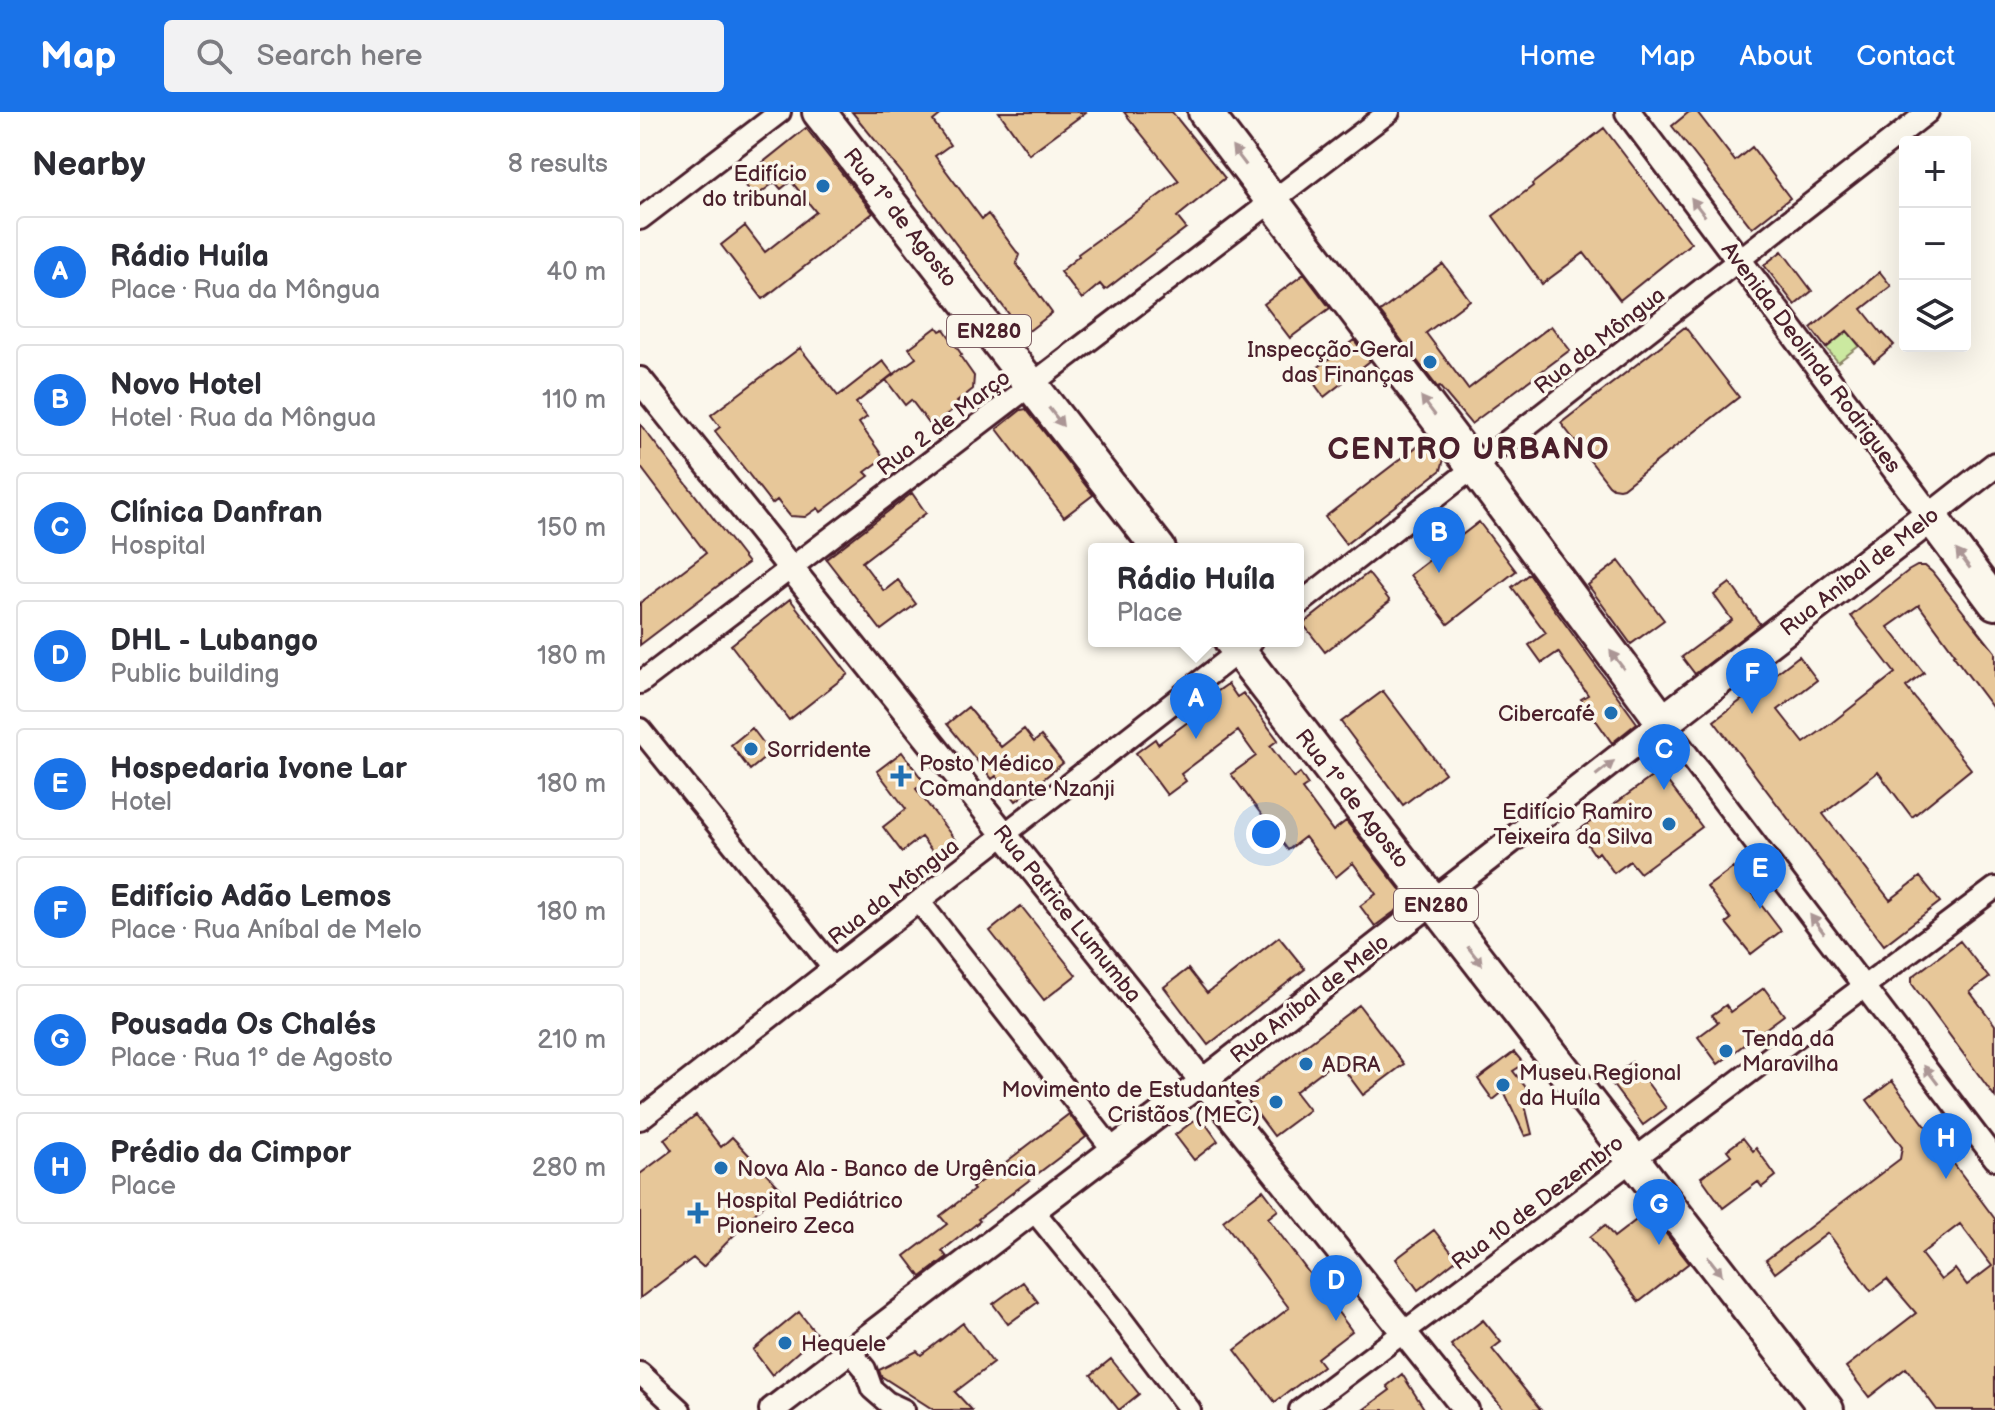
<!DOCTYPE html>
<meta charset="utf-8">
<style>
body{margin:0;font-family:"Balsamiq Sans",sans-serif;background:#f2f2f3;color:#2b2b33}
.controls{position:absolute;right:24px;top:24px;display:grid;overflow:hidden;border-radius:8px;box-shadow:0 8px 32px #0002}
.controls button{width:72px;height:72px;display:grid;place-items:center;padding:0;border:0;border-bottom:2px solid #e1e1e2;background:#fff;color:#2b2b33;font:40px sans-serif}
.you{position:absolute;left:626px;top:722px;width:28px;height:28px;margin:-20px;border:6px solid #fff;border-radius:50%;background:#1a73e8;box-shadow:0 0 0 12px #1a73e833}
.badge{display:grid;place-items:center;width:52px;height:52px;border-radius:50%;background:#1a73e8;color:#fff;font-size:26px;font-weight:700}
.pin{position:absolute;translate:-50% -66px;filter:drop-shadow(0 2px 4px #0008)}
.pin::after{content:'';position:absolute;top:42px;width:28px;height:24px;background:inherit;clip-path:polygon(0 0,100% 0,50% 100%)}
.popup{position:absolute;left:448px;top:431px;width:216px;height:104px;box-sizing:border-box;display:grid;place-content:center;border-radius:8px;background:#fff;filter:drop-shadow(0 2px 6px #0005);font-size:26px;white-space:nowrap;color:#7c7c81}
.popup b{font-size:30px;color:#2b2b33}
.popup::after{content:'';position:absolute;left:50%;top:100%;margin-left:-16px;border:16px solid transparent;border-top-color:#fff}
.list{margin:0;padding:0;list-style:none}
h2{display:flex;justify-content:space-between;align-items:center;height:104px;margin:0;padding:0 32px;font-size:34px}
h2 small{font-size:26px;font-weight:400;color:#7c7c81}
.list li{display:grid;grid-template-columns:52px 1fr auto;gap:24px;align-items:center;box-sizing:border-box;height:112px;margin:0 16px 16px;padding:0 16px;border:2px solid #e1e1e2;border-radius:8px}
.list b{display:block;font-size:30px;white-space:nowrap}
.list p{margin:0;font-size:26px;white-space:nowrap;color:#7c7c81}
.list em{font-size:26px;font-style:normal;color:#7c7c81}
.icon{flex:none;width:44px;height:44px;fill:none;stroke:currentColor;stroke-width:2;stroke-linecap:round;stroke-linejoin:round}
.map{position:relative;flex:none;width:1355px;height:1298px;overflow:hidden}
header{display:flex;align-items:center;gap:48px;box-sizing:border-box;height:112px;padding:0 40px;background:#1a73e8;color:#fff}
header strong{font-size:38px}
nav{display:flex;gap:44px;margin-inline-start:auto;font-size:28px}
.search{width:560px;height:72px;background:#f2f2f3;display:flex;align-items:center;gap:20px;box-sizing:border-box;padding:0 28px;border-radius:8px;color:#7c7c81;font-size:30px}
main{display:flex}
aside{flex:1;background:#fff}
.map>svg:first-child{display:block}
.green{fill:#cbe9a0;stroke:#8a8466;stroke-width:2}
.building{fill:#e7c799;stroke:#4a1f2b;stroke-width:2;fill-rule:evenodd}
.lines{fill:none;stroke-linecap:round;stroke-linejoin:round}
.minor-casing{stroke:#4a1f2b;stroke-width:26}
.tertiary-casing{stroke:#4a1f2b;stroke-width:30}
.primary-casing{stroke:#4a1f2b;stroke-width:38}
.minor{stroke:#fbf7ec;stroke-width:20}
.tertiary{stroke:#fbf7ec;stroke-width:24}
.primary{stroke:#fbf7ec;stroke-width:32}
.oneway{fill:#ab9695}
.poi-dot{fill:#1f6fb2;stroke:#fbf7ec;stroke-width:3}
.labels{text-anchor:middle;stroke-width:7;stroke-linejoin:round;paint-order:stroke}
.shield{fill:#fbf7ec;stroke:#7f6065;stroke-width:2}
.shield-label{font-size:20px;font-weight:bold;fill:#4a1f2b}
.poi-label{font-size:22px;fill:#4a1f2b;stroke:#fbf7ec;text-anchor:start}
.street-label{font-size:22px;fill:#4a1f2b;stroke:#fbf7ec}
.district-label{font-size:30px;font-weight:bold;letter-spacing:2px;fill:#4a1f2b;stroke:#fbf7ec}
</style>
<header>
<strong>Map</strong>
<div class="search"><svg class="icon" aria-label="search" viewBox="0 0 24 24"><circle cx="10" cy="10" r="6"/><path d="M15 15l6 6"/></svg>Search here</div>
<nav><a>Home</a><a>Map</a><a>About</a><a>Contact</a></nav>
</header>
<main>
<aside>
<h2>Nearby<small>8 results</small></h2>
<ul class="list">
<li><span class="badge">A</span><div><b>Rádio Huíla</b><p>Place · Rua da Môngua</p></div><em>40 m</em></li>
<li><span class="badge">B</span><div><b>Novo Hotel</b><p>Hotel · Rua da Môngua</p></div><em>110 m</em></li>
<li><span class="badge">C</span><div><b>Clínica Danfran</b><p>Hospital</p></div><em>150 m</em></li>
<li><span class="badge">D</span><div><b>DHL - Lubango</b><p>Public building</p></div><em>180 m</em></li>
<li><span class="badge">E</span><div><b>Hospedaria Ivone Lar</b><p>Hotel</p></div><em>180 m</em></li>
<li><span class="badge">F</span><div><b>Edifício Adão Lemos</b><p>Place · Rua Aníbal de Melo</p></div><em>180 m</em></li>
<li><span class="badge">G</span><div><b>Pousada Os Chalés</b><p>Place · Rua 1º de Agosto</p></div><em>210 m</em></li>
<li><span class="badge">H</span><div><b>Prédio da Cimpor</b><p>Place</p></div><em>280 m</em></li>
</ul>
</aside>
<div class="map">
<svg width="1355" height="1298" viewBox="0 0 1355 1298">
<rect width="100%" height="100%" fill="#fbf7ec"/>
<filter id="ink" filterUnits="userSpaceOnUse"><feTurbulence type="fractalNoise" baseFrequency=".0125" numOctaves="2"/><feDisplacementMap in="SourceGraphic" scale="16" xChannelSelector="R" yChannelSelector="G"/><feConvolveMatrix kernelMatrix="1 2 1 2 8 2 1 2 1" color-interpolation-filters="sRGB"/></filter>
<g filter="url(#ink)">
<path class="green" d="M 1208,219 L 1219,234 L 1198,250 L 1186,236 Z"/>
<path class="building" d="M 212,0 L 304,0 L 293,9 L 310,33 L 295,44 L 342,107 L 348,102 L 379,143 L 376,151 L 412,201 L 390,218 L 384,219 L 378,214 L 266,66 Z
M 359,0 L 446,0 L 389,42 Z
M 484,0 L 532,0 L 585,66 L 537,105 L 546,116 L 465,178 L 460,172 L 442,187 L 420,160 L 439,144 L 438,142 L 539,69 Z
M 1049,0 L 1057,0 L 1095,49 L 1112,35 L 1150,86 L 1112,116 L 1032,14 Z
M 166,16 L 233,101 L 123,187 L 81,133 L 105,114 L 125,140 L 176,100 L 151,69 L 141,77 L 135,70 L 115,85 L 101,68 Z
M 964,16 L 1051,131 L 980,188 L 944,141 L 902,172 L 853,104 L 893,74 L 892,72 Z
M 1142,139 L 1172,179 L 1155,193 L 1124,153 Z
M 803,152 L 830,188 L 786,221 L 828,277 L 911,214 L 930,238 L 831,312 L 800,275 L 798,276 L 740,200 Z
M 1240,160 L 1251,174 L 1222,197 L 1242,222 L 1243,221 L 1254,233 L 1234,250 L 1207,219 L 1186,236 L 1171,216 Z
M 664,162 L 690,196 L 650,226 L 624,192 Z
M 297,215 L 300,219 L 304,217 L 322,243 L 320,244 L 334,264 L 333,277 L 317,290 L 319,293 L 291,314 L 271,288 L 265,293 L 246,268 L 276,246 L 269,236 Z
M 1045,215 L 1099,285 L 983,376 L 979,377 L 973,376 L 969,373 L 921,311 Z
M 714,228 L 730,249 L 684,285 L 668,263 Z
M 160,236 L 198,284 L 243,249 L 253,262 L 216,291 L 227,305 L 219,311 L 244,346 L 225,360 L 229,364 L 181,400 L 178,396 L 165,405 L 150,404 L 137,388 L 132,392 L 75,319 L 80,315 L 71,303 Z
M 386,297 L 453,383 L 424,405 L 357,317 L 381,298 Z
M 0,312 L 108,451 L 0,533 L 0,491 L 66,441 L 0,354 Z
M 788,326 L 804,347 L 801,358 L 706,432 L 685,405 Z
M 272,381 L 286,401 L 222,450 L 244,479 L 258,468 L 276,492 L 241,518 L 186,447 Z
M 839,410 L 876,459 L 808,512 L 770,463 Z
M 979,449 L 1024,508 L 991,532 L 948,473 Z
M 1277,454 L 1285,454 L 1292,460 L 1355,540 L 1355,599 L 1313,543 L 1315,542 L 1279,493 L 1248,515 L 1284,561 L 1266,575 L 1331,657 L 1272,705 L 1238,660 L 1183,702 L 1250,788 L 1280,765 L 1300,790 L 1244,833 L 1074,609 L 1159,544 L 1177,568 L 1138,598 L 1164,631 L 1189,613 L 1255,561 L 1211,504 L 1268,459 Z
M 728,461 L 750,489 L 685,540 L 663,512 Z
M 889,462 L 997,611 L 972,631 L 941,587 L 948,583 L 918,540 L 902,551 L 889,533 L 906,521 L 872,475 Z
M 1090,471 L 1120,512 L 1055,562 L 1042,545 L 1092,508 L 1074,483 Z
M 150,487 L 208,562 L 149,608 L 91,533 Z
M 588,572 L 597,585 L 603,581 L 638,628 L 630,634 L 654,666 L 660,661 L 668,673 L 662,677 L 693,719 L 706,709 L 769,789 L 735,814 L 720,794 L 736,782 L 713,751 L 696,765 L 665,725 L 648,738 L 591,662 L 616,644 L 598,619 L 541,662 L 546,669 L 527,683 L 496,641 L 515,627 L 518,632 L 572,592 L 568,586 Z
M 743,579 L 805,661 L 763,693 L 701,610 Z
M 328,595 L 361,635 L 384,617 L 394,630 L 401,624 L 423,651 L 376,689 L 356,664 L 352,667 L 307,612 Z
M 112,616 L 131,641 L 110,658 L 91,633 Z
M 262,640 L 284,670 L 276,677 L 319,733 L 300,749 L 281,725 L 262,740 L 243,715 L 266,697 L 237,659 Z
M 1019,662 L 1024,665 L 1062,715 L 1000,761 L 990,749 L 974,761 L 959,740 L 955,743 L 938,719 L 1013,664 Z
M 1093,756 L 1141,819 L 1111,842 L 1086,811 L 1091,807 L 1067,775 Z
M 381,794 L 436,863 L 404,888 L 350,819 Z
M 639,825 L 665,857 L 568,933 L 524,875 L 548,857 L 567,881 Z
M 1320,829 L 1349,866 L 1330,880 L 1355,913 L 1355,985 L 1272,872 L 1272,865 Z
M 1124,876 L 1144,903 L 1078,952 L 1058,925 L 1078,910 L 1072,903 L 1086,893 L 1091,900 Z
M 719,893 L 764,952 L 723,983 L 697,948 L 655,980 L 669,998 L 634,1024 L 602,981 Z
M 874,940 L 884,952 L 873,959 L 891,982 L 884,989 L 892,1022 L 885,1024 L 864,979 L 853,988 L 838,967 Z
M 992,950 L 1026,996 L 1003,1013 L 969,968 Z
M 1252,969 L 1355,1107 L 1355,1298 L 1297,1298 L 1266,1256 L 1229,1285 L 1206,1255 L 1276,1201 L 1247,1167 L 1231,1179 L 1188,1121 L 1135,1161 L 1126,1148 L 1260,1047 L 1262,1035 L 1227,988 ZM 1320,1112 L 1352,1154 L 1327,1173 L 1315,1157 L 1301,1168 L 1281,1142 Z
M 429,1002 L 446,1025 L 338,1107 L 340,1109 L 302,1139 L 307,1145 L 281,1165 L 265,1144 L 307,1112 L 300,1104 L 334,1078 L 332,1076 Z
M 56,1003 L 81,1035 L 92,1025 L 140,1076 L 63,1155 L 53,1146 L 0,1186 L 0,1062 L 32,1038 L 24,1027 Z
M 560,1004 L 578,1029 L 554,1048 L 535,1023 Z
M 1103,1026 L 1113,1039 L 1116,1036 L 1136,1064 L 1122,1075 L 1118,1070 L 1083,1096 L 1061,1065 L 1091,1043 L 1087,1038 Z
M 623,1078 L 638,1098 L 628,1106 L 712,1219 L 677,1246 L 683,1254 L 635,1290 L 595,1238 L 649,1196 L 583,1109 Z
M 1008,1099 L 1049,1151 L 999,1190 L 950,1125 L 965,1113 L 974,1125 Z
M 794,1118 L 817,1147 L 778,1178 L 756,1147 Z
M 383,1170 L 398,1190 L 368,1212 L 353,1192 Z
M 159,1200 L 177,1223 L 132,1263 L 113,1238 Z
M 843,1208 L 861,1230 L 852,1237 L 901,1298 L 864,1298 L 811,1233 Z
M 323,1211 L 353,1251 L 315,1280 L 332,1298 L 294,1298 L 241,1264 L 239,1258 L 277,1239 L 281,1243 Z
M 471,1247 L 499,1282 L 479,1298 L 451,1263 Z
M 762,1262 L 785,1298 L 723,1298 L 750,1278 L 747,1274 Z"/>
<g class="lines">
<g class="minor-casing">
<path id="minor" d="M 0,107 L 140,0
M 658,493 L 1288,0
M 0,571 L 749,0
M 1023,610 L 1355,1047
M 0,617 L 193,856
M 279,789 L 473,1038
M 0,1007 L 612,529
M 394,1099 L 473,1196 L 550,1298
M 210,1239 L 225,1257 L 232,1277 L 247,1290 L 264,1298
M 0,1261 L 40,1298
M 660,1298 L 1355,776"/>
</g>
<g class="tertiary-casing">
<path id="tertiary" d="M 988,0 L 1290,404 L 1355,353
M 0,268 L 826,1298
M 132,1298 L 563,969 L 1023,610"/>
</g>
<g class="primary-casing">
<path id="primary" d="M 179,0 L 519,437
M 565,0 L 834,355 L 1023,610 L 1290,404 L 1355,491
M 591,529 L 1187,1298"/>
</g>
<use href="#minor" class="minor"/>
<use href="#tertiary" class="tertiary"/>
<use href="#primary" class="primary"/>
</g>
<defs><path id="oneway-solid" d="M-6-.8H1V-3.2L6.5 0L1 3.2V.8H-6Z" transform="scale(2)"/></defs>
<g class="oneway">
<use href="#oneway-solid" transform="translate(599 44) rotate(-127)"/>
<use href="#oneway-solid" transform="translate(1058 95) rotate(-127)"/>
<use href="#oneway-solid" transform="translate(788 294) rotate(-127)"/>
<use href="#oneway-solid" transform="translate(416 305) rotate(52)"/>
<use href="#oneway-solid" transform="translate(1323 447) rotate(-127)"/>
<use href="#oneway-solid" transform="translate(977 548) rotate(-127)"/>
<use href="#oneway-solid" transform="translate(965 656) rotate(-38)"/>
<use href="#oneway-solid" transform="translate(1177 812) rotate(-127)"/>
<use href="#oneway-solid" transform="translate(835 844) rotate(52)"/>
<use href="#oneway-solid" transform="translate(1291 963) rotate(-127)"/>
<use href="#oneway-solid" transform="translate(1075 1154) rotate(52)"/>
</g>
</g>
<g class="poi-dot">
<circle cx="183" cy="74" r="8"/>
<circle cx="790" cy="250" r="8"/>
<circle cx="971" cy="601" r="8"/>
<circle cx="111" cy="637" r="8"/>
<path d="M257 652h8v8h8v8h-8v8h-8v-8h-8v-8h8z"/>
<circle cx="1029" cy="712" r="8"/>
<circle cx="1086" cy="939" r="8"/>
<circle cx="666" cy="952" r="8"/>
<circle cx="863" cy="973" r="8"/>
<circle cx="636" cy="990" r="8"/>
<circle cx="81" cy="1056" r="8"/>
<path d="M54 1089h8v8h8v8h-8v8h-8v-8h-8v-8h8z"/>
<circle cx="145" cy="1231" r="8"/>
</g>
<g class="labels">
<g class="shield">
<rect x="307" y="203" width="84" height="32" rx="6"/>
<rect x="754" y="777" width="84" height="32" rx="6"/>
</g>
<g class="shield-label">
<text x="349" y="226">EN280</text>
<text x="796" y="800">EN280</text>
</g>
<g class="poi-label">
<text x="167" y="69" text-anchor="end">Edifício<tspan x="167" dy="25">do tribunal</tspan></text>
<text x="774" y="245" text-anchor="end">Inspecção-Geral<tspan x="774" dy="25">das Finanças</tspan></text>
<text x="955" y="609" text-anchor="end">Cibercafé</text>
<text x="127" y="645">Sorridente</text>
<text x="279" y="659">Posto Médico<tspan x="279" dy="25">Comandante Nzanji</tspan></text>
<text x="1013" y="707" text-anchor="end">Edifício Ramiro<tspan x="1013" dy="25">Teixeira da Silva</tspan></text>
<text x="1102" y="934">Tenda da<tspan x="1102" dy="25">Maravilha</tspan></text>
<text x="682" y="960">ADRA</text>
<text x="879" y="968">Museu Regional<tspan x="879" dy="25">da Huíla</tspan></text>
<text x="620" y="985" text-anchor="end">Movimento de Estudantes<tspan x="620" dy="25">Cristãos (MEC)</tspan></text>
<text x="97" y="1064">Nova Ala - Banco de Urgência</text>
<text x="76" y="1096">Hospital Pediátrico<tspan x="76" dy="25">Pioneiro Zeca</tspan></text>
<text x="161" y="1239">Hequele</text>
</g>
<g class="street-label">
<text transform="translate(261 105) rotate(52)" y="8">Rua 1º de Agosto</text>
<text transform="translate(959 228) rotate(-38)" y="8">Rua da Môngua</text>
<text transform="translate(1172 245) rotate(53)" y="8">Avenida Deolinda Rodrigues</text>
<text transform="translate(303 310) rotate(-37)" y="8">Rua 2 de Março</text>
<text transform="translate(1219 459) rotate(-38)" y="8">Rua Aníbal de Melo</text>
<text transform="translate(713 686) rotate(52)" y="8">Rua 1º de Agosto</text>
<text transform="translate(253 779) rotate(-38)" y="8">Rua da Môngua</text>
<text transform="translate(428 801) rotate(51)" y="8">Rua Patrice Lumumba</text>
<text transform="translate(669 886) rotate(-38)" y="8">Rua Aníbal de Melo</text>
<text transform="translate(897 1090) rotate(-37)" y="8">Rua 10 de Dezembro</text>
</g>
<g class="district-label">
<text x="829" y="347">CENTRO URBANO</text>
</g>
</g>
</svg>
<div class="controls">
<button>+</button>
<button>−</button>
<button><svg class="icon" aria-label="layers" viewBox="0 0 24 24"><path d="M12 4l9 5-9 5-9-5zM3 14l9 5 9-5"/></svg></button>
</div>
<div class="you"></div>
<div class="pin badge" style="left:556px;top:627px">A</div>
<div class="popup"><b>Rádio Huíla</b>Place</div>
<div class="pin badge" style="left:799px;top:461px">B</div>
<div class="pin badge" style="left:1024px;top:678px">C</div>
<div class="pin badge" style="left:696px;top:1209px">D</div>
<div class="pin badge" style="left:1120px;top:797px">E</div>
<div class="pin badge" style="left:1112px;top:602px">F</div>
<div class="pin badge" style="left:1019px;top:1133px">G</div>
<div class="pin badge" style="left:1306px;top:1067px">H</div>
</div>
</main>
